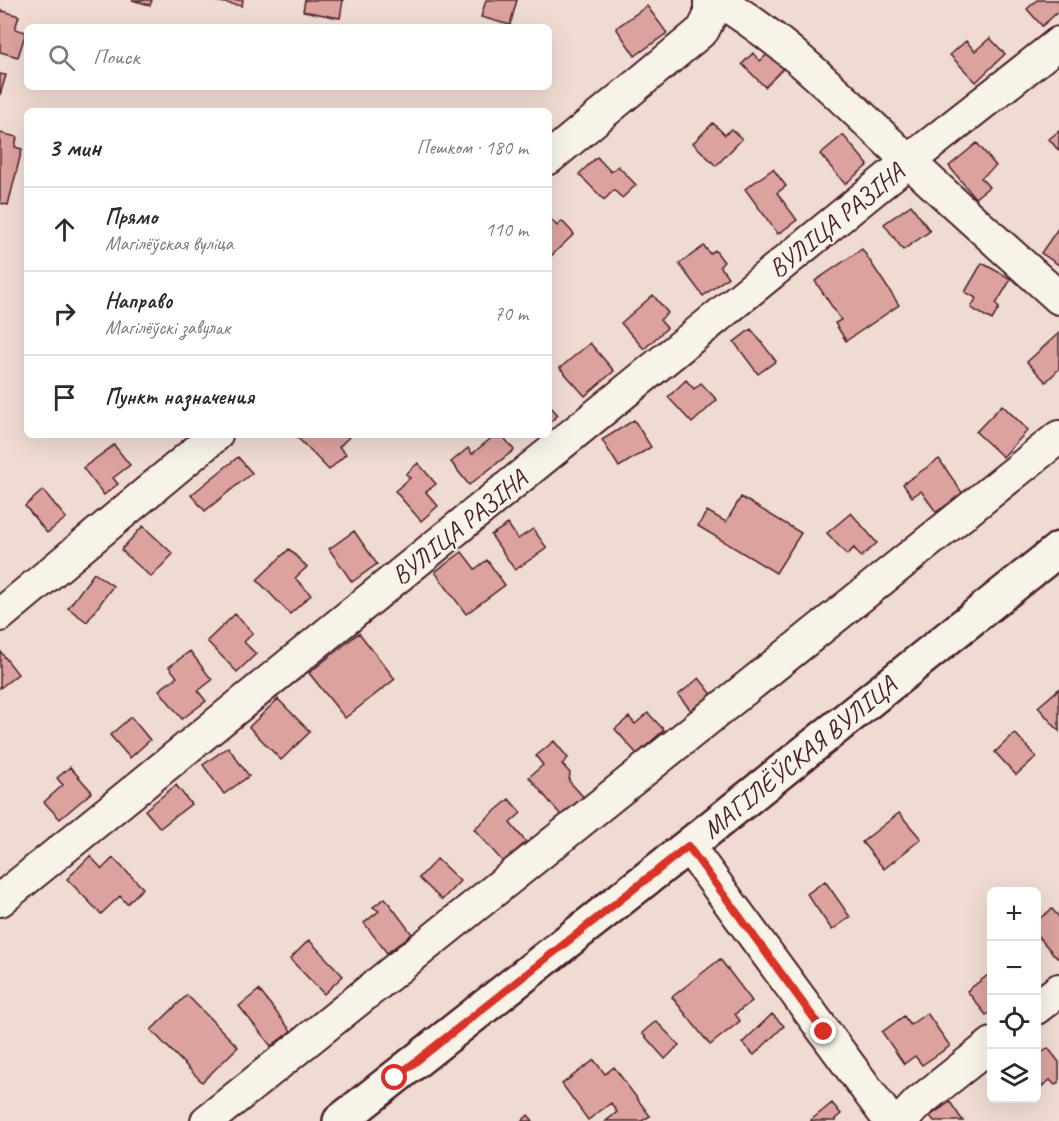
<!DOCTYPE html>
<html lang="ru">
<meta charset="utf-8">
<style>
body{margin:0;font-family:Caveat,sans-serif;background:#f7f7f7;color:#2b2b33}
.controls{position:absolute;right:18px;bottom:18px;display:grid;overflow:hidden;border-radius:9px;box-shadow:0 6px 24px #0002}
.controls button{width:54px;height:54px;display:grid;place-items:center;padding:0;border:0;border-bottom:2px solid #e1e1e2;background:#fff;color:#2b2b33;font:30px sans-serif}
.stop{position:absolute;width:18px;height:18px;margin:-14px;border:4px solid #d93025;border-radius:50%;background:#fff}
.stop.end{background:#d93025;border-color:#fff;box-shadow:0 2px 6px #0008}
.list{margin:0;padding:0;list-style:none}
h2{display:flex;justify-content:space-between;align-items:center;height:78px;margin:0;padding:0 24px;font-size:26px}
h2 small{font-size:20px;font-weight:400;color:#7c7c81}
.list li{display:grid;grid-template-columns:39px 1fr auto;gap:18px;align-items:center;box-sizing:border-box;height:84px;padding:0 24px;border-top:2px solid #e1e1e2}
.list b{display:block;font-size:22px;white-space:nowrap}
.list p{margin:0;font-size:20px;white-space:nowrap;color:#7c7c81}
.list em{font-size:20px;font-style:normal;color:#7c7c81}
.icon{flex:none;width:33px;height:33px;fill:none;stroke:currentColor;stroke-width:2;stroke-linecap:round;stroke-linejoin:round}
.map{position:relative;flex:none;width:1059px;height:1121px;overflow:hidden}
.search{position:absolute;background:#fff;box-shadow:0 6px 24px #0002;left:24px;top:24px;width:528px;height:66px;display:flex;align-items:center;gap:15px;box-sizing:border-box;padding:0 21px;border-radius:9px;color:#7c7c81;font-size:22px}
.panel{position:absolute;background:#fff;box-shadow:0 6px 24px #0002;left:24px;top:108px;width:528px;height:330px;border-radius:9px}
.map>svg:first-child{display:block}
.building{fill:#dca29e;stroke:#4a1f2b;stroke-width:1.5}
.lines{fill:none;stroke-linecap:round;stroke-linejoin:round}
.minor-casing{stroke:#4a1f2b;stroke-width:36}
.major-casing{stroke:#4a1f2b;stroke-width:38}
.minor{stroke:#f7f3e8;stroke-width:32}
.major{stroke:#f7f3e8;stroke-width:33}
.route{stroke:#d93025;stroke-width:8}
.labels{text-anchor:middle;stroke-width:4.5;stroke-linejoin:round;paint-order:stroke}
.street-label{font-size:26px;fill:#4a1f2b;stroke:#f7f3e8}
</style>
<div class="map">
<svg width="1059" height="1121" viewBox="0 0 1059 1121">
<rect width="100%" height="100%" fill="#efdbd2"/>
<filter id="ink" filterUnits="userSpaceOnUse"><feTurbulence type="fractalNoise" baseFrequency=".0167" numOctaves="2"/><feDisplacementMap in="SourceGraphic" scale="12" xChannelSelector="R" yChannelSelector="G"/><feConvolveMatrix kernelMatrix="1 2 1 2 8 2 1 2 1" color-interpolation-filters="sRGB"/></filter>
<g filter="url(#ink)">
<path class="building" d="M 132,0 L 152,0 L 150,5 Z
M 208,0 L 243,0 L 242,6 Z
M 305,0 L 343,0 L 340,18 L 303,11 Z
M 486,0 L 517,0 L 510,25 L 481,17 Z
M 1037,0 L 1059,0 L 1059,11 L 1042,26 L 1027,9 Z
M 647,6 L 667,33 L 635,56 L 616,28 Z
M 0,10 L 19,16 L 15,29 L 26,32 L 18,57 L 0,52 Z
M 990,38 L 1005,54 L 976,82 L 950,55 L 966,41 L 975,51 Z
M 771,51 L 786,66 L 765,87 L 742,64 L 753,53 L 760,61 Z
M 0,74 L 6,75 L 0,95 Z
M 713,123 L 725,135 L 731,129 L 742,139 L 716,166 L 693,143 Z
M 1059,131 L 1059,151 L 1049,139 Z
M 0,133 L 17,137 L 15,147 L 22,149 L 8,205 L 0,203 Z
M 843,135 L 868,165 L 845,184 L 820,154 Z
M 977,143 L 996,166 L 981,178 L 989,187 L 975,198 L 949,166 Z
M 597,157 L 611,172 L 618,166 L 636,185 L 622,198 L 614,190 L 604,200 L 579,174 Z
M 773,169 L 786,186 L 777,193 L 797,220 L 778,234 L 745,189 Z
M 911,205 L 930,231 L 903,250 L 884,224 Z
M 549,217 L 557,226 L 562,221 L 574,234 L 550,257 L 549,255 Z
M 1059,227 L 1059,265 L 1041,253 Z
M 704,246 L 710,254 L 715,250 L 724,262 L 720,266 L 728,277 L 703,296 L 679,264 Z
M 862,249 L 899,305 L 846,341 L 835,323 L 841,320 L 815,281 Z
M 982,263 L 1011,279 L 996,304 L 999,308 L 992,320 L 971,308 L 976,298 L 965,292 Z
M 653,295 L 668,313 L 660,320 L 667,328 L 644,349 L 621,323 Z
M 751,329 L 776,361 L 758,374 L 734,342 Z
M 1059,333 L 1059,369 L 1046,382 L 1027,362 Z
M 590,343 L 614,371 L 585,396 L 560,368 Z
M 686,380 L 694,389 L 701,383 L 717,400 L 692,423 L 668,397 Z
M 549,405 L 558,415 L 549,423 Z
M 1002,405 L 1028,430 L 1003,457 L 976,432 Z
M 634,420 L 651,447 L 619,467 L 602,440 Z
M 295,435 L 347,435 L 349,437 L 339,447 L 346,454 L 329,470 Z
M 495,435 L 502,435 L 514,450 L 469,485 L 451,462 L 468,448 L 472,454 Z
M 114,445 L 130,465 L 113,478 L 118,484 L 104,495 L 83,468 Z
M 238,457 L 252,473 L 205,511 L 191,495 Z
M 939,459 L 963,494 L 936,512 L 921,491 L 912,497 L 903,484 Z
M 418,463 L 436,484 L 426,492 L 438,506 L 421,521 L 395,491 L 410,478 L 406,474 Z
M 43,490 L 66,518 L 47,533 L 25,506 Z
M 741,497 L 801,533 L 776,573 L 698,526 L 707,511 L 726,522 Z
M 851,513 L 877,543 L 861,557 L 854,548 L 847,555 L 827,533 Z
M 508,524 L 518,539 L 533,529 L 547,548 L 515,570 L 491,535 Z
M 143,526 L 173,554 L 151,577 L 121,550 Z
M 354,531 L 377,564 L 352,582 L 329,549 Z
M 289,549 L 307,567 L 295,578 L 311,595 L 290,614 L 257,580 Z
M 462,552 L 475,569 L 487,560 L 505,585 L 466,614 L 435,572 Z
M 94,573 L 113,586 L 87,622 L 68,608 Z
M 235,614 L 253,633 L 244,642 L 256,654 L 237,672 L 207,641 Z
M 359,633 L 395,679 L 345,718 L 309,673 Z
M 0,651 L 18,674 L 0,688 Z
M 190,651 L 212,680 L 198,691 L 206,701 L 182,719 L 159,690 L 177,677 L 169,667 Z
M 699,678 L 714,697 L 694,714 L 678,695 Z
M 1059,689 L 1059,731 L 1038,707 Z
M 278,699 L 310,732 L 281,760 L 249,727 Z
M 648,713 L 664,730 L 637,754 L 615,729 L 629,717 L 635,724 Z
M 131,717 L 150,740 L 130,758 L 110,735 Z
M 1015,733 L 1036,757 L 1016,775 L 995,752 Z
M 554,741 L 568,758 L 562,764 L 570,773 L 569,781 L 587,801 L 565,820 L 529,777 L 543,765 L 536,756 Z
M 228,747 L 249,776 L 224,794 L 203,765 Z
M 70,767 L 92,792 L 60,819 L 44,802 L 63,785 L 57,778 Z
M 176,785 L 191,804 L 160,828 L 145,810 Z
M 509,799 L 521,813 L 510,823 L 526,842 L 503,862 L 474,829 Z
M 899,813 L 921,839 L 884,869 L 862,842 Z
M 90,856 L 102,869 L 113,858 L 143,888 L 127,904 L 120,896 L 101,914 L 67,879 Z
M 437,859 L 460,881 L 442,900 L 419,878 Z
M 825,881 L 850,917 L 832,930 L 807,894 Z
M 385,898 L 412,934 L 387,953 L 364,923 L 379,911 L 373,907 Z
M 1052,909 L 1059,917 L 1059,957 L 1057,958 L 1036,934 L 1036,921 Z
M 309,940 L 343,976 L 324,994 L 290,959 Z
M 720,959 L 752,1001 L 735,1014 L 740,1021 L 710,1045 L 672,997 Z
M 992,972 L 992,1011 L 986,1015 L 967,991 Z
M 259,990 L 291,1031 L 271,1046 L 239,1006 Z
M 187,995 L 238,1047 L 202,1082 L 151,1030 Z
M 927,1013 L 950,1046 L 922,1065 L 915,1056 L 904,1064 L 882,1032 L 904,1016 L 910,1025 Z
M 772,1014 L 784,1026 L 754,1055 L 742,1043 Z
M 656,1021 L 679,1045 L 665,1059 L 642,1033 Z
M 1048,1048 L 1059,1062 L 1059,1082 L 1055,1085 L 1050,1080 L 1036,1091 L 1036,1054 L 1038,1056 Z
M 594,1060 L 605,1074 L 614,1067 L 650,1116 L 642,1121 L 606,1121 L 617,1112 L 611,1103 L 588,1120 L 562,1084 Z
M 950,1102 L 963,1121 L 934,1121 L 930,1116 Z
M 832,1103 L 841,1114 L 835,1119 L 836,1121 L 811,1121 L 811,1120 Z
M 528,1115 L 533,1121 L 522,1121 Z"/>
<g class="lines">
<g class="minor-casing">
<path id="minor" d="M 718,0 C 786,41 843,99 900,153 C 952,202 1006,250 1059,298
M 549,158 L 703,30 L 710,16 L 710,0
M 0,615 L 216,435
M 688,846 L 890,1121
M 0,900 L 909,161 L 1059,43
M 1036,1008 L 1059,990
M 207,1121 L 1059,437
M 901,1121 L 918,1103 L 992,1044"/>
</g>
<g class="major-casing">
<path id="major" d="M 340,1121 L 688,846 L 1059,549"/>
</g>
<use href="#minor" class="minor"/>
<use href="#major" class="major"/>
</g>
</g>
<g class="lines" filter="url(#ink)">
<path class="route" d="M 395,1078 L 688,846 L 824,1032"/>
</g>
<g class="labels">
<g class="street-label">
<text transform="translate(836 220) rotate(-39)" y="9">ВУЛІЦА РАЗІНА</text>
<text transform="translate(459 527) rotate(-39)" y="9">ВУЛІЦА РАЗІНА</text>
<text transform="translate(799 757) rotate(-39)" y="9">МАГІЛЁЎСКАЯ ВУЛІЦА</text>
</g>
</g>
</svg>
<div class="controls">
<button>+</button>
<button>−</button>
<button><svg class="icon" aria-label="locate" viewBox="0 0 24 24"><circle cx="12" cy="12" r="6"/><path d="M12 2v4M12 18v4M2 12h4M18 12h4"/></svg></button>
<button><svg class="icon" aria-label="layers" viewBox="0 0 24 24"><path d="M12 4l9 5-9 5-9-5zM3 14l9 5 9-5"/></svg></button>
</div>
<div class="stop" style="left:395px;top:1078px"></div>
<div class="stop end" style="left:824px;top:1032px"></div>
<div class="search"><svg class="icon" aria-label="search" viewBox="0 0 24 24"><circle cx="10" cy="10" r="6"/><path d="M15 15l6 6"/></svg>Поиск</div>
<section class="panel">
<h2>3 мин<small>Пешком · 180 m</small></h2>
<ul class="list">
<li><svg class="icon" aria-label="ahead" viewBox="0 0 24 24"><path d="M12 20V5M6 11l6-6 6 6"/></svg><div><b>Прямо</b><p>Магілёўская вуліца</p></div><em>110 m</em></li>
<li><svg class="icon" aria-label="right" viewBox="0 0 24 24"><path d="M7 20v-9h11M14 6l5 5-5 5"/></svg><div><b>Направо</b><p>Магілёўскі завулак</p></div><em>70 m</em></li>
<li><svg class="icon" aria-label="arrive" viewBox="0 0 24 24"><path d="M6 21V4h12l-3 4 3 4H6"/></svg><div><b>Пункт назначения</b></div></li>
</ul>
</section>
</div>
